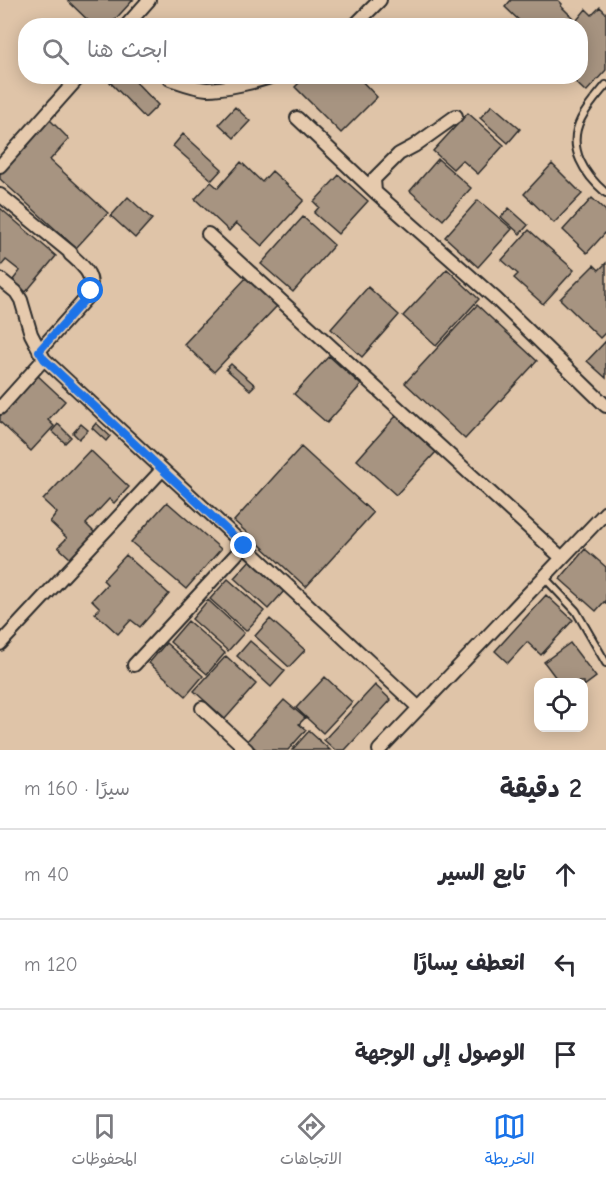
<!DOCTYPE html>
<html lang="ar">
<meta charset="utf-8">
<style>
body{margin:0;font-family:"Comic Neue","Playpen Sans Arabic",sans-serif;background:#f2f2f3;color:#2b2b33;direction:rtl}
.controls{position:absolute;right:18px;bottom:18px;display:grid;overflow:hidden;border-radius:12px;box-shadow:0 3px 15px #0003}
.controls button{width:54px;height:54px;display:grid;place-items:center;padding:0;border:0;border-bottom:2px solid #e1e1e2;background:#fff;color:#2b2b33;font:30px sans-serif}
.stop{position:absolute;width:18px;height:18px;margin:-14px;border:4px solid #1a73e8;border-radius:50%;background:#fff}
.stop.end{background:#1a73e8;border-color:#fff;box-shadow:0 2px 6px #0008}
.list{margin:0;padding:0;list-style:none}
h2{display:flex;justify-content:space-between;align-items:center;height:78px;margin:0;padding:0 24px;font-size:26px}
h2 small{font-size:20px;font-weight:400;color:#7c7c81}
.list li{display:grid;grid-template-columns:39px 1fr auto;gap:18px;align-items:center;box-sizing:border-box;height:90px;padding:0 24px;border-top:2px solid #e1e1e2}
.list b{display:block;font-size:22px;white-space:nowrap}
.list em{font-size:20px;font-style:normal;color:#7c7c81}
.icon{flex:none;width:33px;height:33px;fill:none;stroke:currentColor;stroke-width:2;stroke-linecap:round;stroke-linejoin:round}
.map{position:relative;flex:none;width:606px;height:750px;overflow:hidden;direction:ltr}
.search{position:absolute;background:#fff;box-shadow:0 3px 15px #0003;left:18px;right:18px;top:18px;height:66px;display:flex;align-items:center;gap:15px;box-sizing:border-box;padding:0 21px;border-radius:24px;color:#7c7c81;font-size:22px}
.sheet{height:348px;background:#fff}
nav{display:flex;justify-content:space-around;align-items:center;box-sizing:border-box;height:84px;border-top:2px solid #e1e1e2;background:#fff;font-size:16px;color:#7c7c81}
nav a{display:grid;justify-items:center;gap:3px}
nav .on{color:#1a73e8}
.map>svg:first-child{display:block}
.building{fill:#a79481;stroke:#2b2b2b;stroke-width:1.5}
.lines{fill:none;stroke-linecap:round;stroke-linejoin:round}
.service-casing{stroke:#2b2b2b;stroke-width:10}
.minor-casing{stroke:#2b2b2b;stroke-width:16}
.service{stroke:#e6caad;stroke-width:6}
.minor{stroke:#e6caad;stroke-width:12}
.route{stroke:#1a73e8;stroke-width:8}
</style>
<div class="map">
<svg width="606" height="750" viewBox="0 0 606 750">
<rect width="100%" height="100%" fill="#dfc4a8"/>
<filter id="ink" filterUnits="userSpaceOnUse"><feTurbulence type="fractalNoise" baseFrequency=".0167" numOctaves="2"/><feDisplacementMap in="SourceGraphic" scale="12" xChannelSelector="R" yChannelSelector="G"/><feConvolveMatrix kernelMatrix="1 2 1 2 8 2 1 2 1" color-interpolation-filters="sRGB"/></filter>
<g filter="url(#ink)">
<path class="building" d="M 67,0 L 133,0 L 109,26 L 94,26 Z
M 511,0 L 558,0 L 562,4 L 561,6 L 573,18 L 566,26 L 525,26 L 505,7 Z
M 600,7 L 606,13 L 606,70 L 586,92 L 569,76 L 580,76 L 580,26 L 572,26 L 586,9 L 592,15 Z
M 104,76 L 130,76 L 158,105 L 145,118 Z
M 306,76 L 357,76 L 377,97 L 341,133 L 295,87 Z
M 492,105 L 520,129 L 508,143 L 480,118 Z
M 235,107 L 250,121 L 234,138 L 219,124 Z
M 468,113 L 504,145 L 478,174 L 462,160 L 453,169 L 433,151 Z
M 49,119 L 69,139 L 50,160 L 108,213 L 76,248 L 0,179 L 0,173 Z
M 183,134 L 222,169 L 212,180 L 173,146 Z
M 438,159 L 471,188 L 443,220 L 410,191 Z
M 241,162 L 262,182 L 272,171 L 304,200 L 262,246 L 236,223 L 229,231 L 195,199 L 211,182 L 218,188 Z
M 552,164 L 582,194 L 554,223 L 524,194 Z
M 339,175 L 368,201 L 338,234 L 314,213 L 319,207 L 314,202 Z
M 128,197 L 152,219 L 135,238 L 111,216 Z
M 592,198 L 606,211 L 606,232 L 587,253 L 563,230 Z
M 478,200 L 512,229 L 478,267 L 445,237 Z
M 0,208 L 56,256 L 26,292 L 13,280 L 20,271 L 6,260 L 1,266 L 0,265 Z
M 509,208 L 528,225 L 520,234 L 501,217 Z
M 303,217 L 334,245 L 293,292 L 261,264 Z
M 529,230 L 574,270 L 543,304 L 514,278 L 518,274 L 502,260 Z
M 606,263 L 606,332 L 600,338 L 560,299 L 594,265 L 599,270 Z
M 447,269 L 479,299 L 436,346 L 403,316 Z
M 247,277 L 277,306 L 214,372 L 184,344 Z
M 368,287 L 399,315 L 362,357 L 331,329 Z
M 477,305 L 537,361 L 465,439 L 405,383 Z
M 606,341 L 606,378 L 587,361 Z
M 329,356 L 361,385 L 327,423 L 294,394 Z
M 231,364 L 255,385 L 250,390 L 226,369 Z
M 36,374 L 65,401 L 48,420 L 54,426 L 31,451 L 0,422 L 0,412 Z
M 396,416 L 436,452 L 396,495 L 357,460 Z
M 96,423 L 110,436 L 106,441 L 92,428 Z
M 58,424 L 71,437 L 65,443 L 52,431 Z
M 81,424 L 88,430 L 79,439 L 73,433 Z
M 301,447 L 373,513 L 306,587 L 234,521 Z
M 90,450 L 129,487 L 114,503 L 109,499 L 86,524 L 95,533 L 71,559 L 58,547 L 67,538 L 50,522 L 57,513 L 43,500 Z
M 167,502 L 221,549 L 186,589 L 131,542 Z
M 585,549 L 606,567 L 606,603 L 604,602 L 596,611 L 560,579 Z
M 126,555 L 169,594 L 140,627 L 131,620 L 118,634 L 95,613 L 100,608 L 92,600 L 107,584 L 103,580 Z
M 251,559 L 285,590 L 268,609 L 234,578 Z
M 228,579 L 264,611 L 246,631 L 210,599 Z
M 546,595 L 573,620 L 541,655 L 527,642 L 508,663 L 495,651 Z
M 208,600 L 244,633 L 228,651 L 192,619 Z
M 270,619 L 305,650 L 289,667 L 255,636 Z
M 188,621 L 225,653 L 207,674 L 170,642 Z
M 250,641 L 285,671 L 271,687 L 237,656 Z
M 166,643 L 203,676 L 186,696 L 149,663 Z
M 570,643 L 596,677 L 584,686 L 584,682 L 559,682 L 544,662 Z
M 226,656 L 256,684 L 225,719 L 194,691 Z
M 325,677 L 352,702 L 323,733 L 296,708 Z
M 375,685 L 391,700 L 345,750 L 335,750 L 324,740 Z
M 284,700 L 305,718 L 299,724 L 306,730 L 288,750 L 257,750 L 247,741 Z
M 309,731 L 330,750 L 292,750 Z"/>
<g class="lines">
<g class="service-casing">
<path id="service" d="M 606,85 C 597,96 587,107 581,119 C 566,148 585,175 606,193
M 544,577 L 576,611 L 606,663"/>
</g>
<g class="minor-casing">
<path id="minor" d="M 126,26 L 149,0
M 354,26 L 380,0
M 170,79 C 182,83 194,88 207,89 C 224,89 257,82 273,76
M 456,116 L 414,146 L 399,154 L 374,179 L 375,192 L 496,299 L 606,406
M 297,118 L 375,192
M 0,166 L 80,76
M 0,195 L 71,253 L 70,254 C 83,266 97,276 88,296 L 39,351
M 208,234 L 562,558
M 0,279 L 16,292 L 21,300 L 31,334 L 44,359 L 419,708
M 0,408 L 44,359
M 0,644 L 162,470
M 134,665 L 244,546
M 202,708 L 247,750
M 379,750 L 606,512"/>
</g>
<use href="#service" class="service"/>
<use href="#minor" class="minor"/>
</g>
</g>
<g class="lines" filter="url(#ink)">
<path class="route" d="M 91,291 L 88,296 L 39,351 L 44,359 L 244,546"/>
</g>
</svg>
<div class="controls">
<button><svg class="icon" aria-label="locate" viewBox="0 0 24 24"><circle cx="12" cy="12" r="6"/><path d="M12 2v4M12 18v4M2 12h4M18 12h4"/></svg></button>
</div>
<div class="stop" style="left:91px;top:291px"></div>
<div class="stop end" style="left:244px;top:546px"></div>
<div class="search"><svg class="icon" aria-label="search" viewBox="0 0 24 24"><circle cx="10" cy="10" r="6"/><path d="M15 15l6 6"/></svg>ابحث هنا</div>
</div>
<section class="sheet">
<h2>2 دقيقة<small>سيرًا · 160 m</small></h2>
<ul class="list">
<li><svg class="icon" aria-label="ahead" viewBox="0 0 24 24"><path d="M12 20V5M6 11l6-6 6 6"/></svg><div><b>تابع السير</b></div><em>40 m</em></li>
<li><svg class="icon" aria-label="left" viewBox="0 0 24 24"><path d="M17 20v-9H6M10 6l-5 5 5 5"/></svg><div><b>انعطف يسارًا</b></div><em>120 m</em></li>
<li><svg class="icon" aria-label="arrive" viewBox="0 0 24 24"><path d="M6 21V4h12l-3 4 3 4H6"/></svg><div><b>الوصول إلى الوجهة</b></div></li>
</ul>
</section>
<nav>
<a class="on"><svg class="icon" aria-label="map" viewBox="0 0 24 24"><path d="M3 6l6-2 6 2 6-2v14l-6 2-6-2-6 2zM9 4v14M15 6v14"/></svg>الخريطة</a>
<a><svg class="icon" aria-label="directions" viewBox="0 0 24 24"><path d="M12 3l9 9-9 9-9-9zM9 14v-3h6M13 9l2 2-2 2"/></svg>الاتجاهات</a>
<a><svg class="icon" aria-label="saved" viewBox="0 0 24 24"><path d="M7 4h10v16l-5-4-5 4z"/></svg>المحفوظات</a>
</nav>
